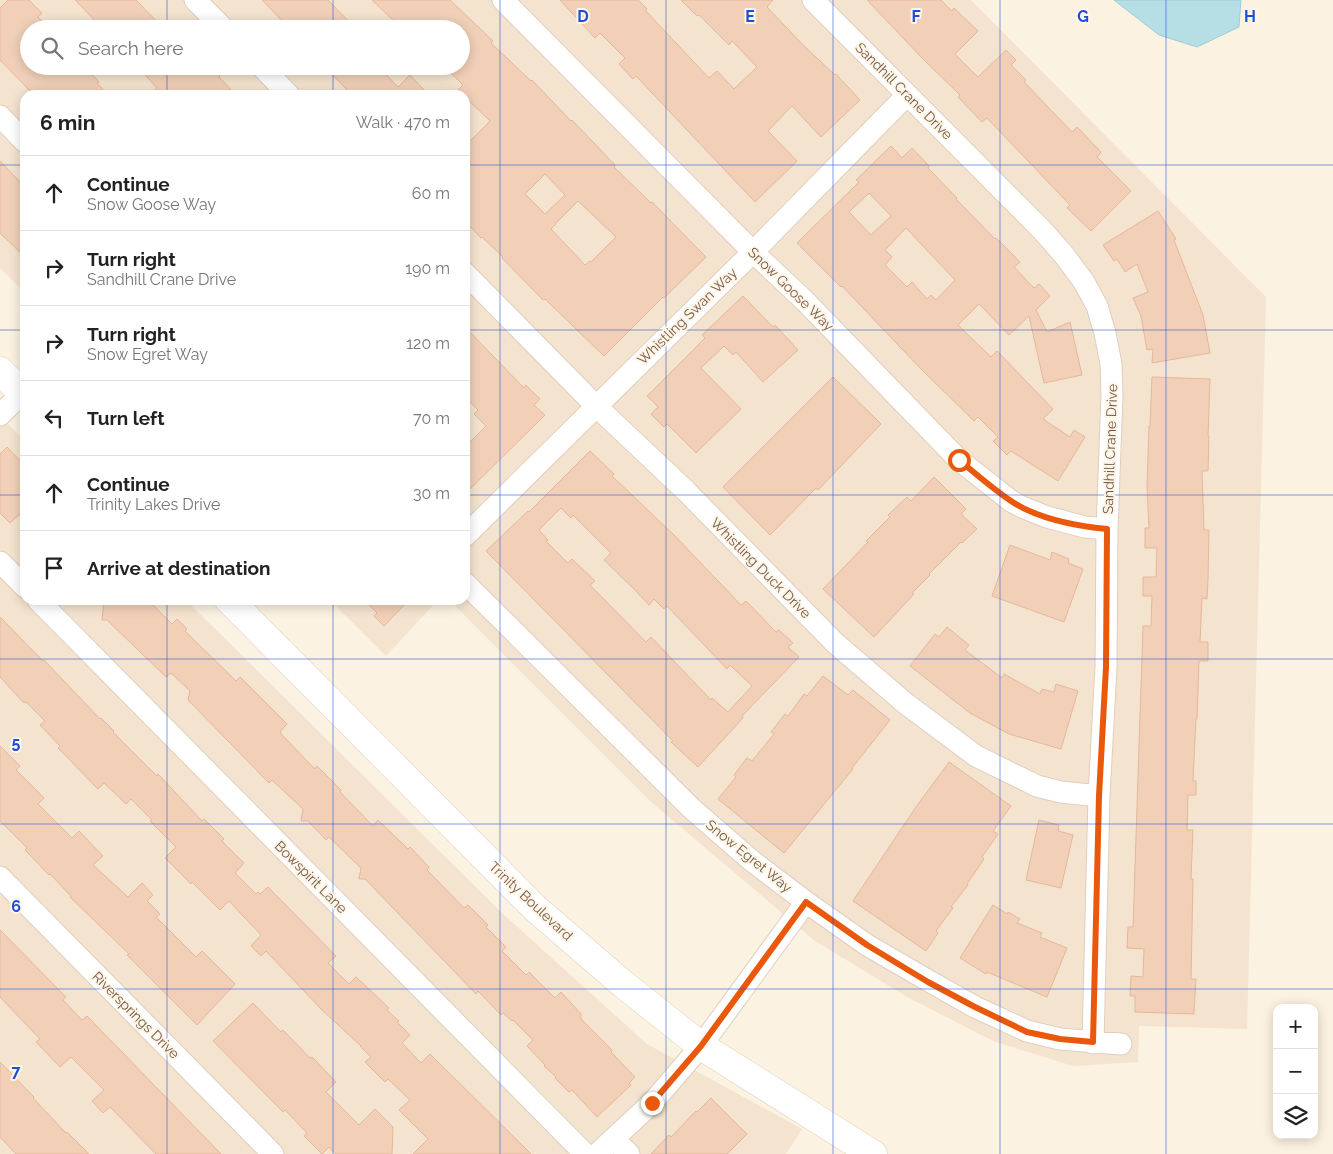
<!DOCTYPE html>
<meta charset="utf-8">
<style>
body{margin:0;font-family:Raleway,sans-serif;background:#f2f2f2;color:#222}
.controls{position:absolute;right:15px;bottom:15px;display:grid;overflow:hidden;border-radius:10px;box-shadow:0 2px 12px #0003}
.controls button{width:45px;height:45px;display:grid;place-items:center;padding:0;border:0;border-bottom:1px solid #e0e0e0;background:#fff;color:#222;font:25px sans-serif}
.stop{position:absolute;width:15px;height:15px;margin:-11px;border:4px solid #ea580c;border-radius:50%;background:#fff}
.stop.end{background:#ea580c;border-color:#fff;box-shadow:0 1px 5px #0008}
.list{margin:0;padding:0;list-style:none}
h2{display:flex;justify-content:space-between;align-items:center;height:65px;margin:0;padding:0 20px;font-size:21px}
h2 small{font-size:16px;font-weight:400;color:#767676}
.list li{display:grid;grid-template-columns:32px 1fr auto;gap:15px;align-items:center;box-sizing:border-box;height:75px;padding:0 20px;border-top:1px solid #e0e0e0}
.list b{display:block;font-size:19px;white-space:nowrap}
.list p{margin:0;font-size:16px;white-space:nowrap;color:#767676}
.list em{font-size:16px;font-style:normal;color:#767676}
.icon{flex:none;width:28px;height:28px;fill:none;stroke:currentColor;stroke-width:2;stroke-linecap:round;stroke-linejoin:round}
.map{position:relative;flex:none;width:1333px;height:1154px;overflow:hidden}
.search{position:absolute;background:#fff;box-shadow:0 2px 12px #0003;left:20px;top:20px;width:450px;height:55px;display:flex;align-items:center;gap:12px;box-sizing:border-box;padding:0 18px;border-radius:28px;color:#767676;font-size:19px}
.panel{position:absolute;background:#fff;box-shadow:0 2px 12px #0003;left:20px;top:90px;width:450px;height:515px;border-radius:15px}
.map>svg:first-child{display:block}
.residential{fill:#f4e4cf;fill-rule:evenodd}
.water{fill:#b6dee5;stroke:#9ccdd7}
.building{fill:#f2d0b8;stroke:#e4b799;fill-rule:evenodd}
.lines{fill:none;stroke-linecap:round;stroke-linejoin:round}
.minor-casing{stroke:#e0cebd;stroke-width:23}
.secondary-casing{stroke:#e5cfbb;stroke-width:29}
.minor{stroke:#fff;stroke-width:21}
.secondary{stroke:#fff;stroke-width:28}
.route{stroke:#ea580c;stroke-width:6}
.grid{fill:none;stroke:#1d4ed8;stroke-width:1;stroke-opacity:0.55}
.labels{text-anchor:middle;stroke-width:4;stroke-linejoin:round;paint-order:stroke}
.street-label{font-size:14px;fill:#735848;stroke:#fff6e7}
.grid-label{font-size:16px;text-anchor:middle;font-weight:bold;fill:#1d4ed8;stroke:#fff6e7;stroke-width:4;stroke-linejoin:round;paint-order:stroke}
</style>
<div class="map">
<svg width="1333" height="1154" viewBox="0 0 1333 1154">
<rect width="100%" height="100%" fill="#fcf2e1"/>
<path class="residential" d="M 0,0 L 971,0 L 1266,297 L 1247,1029 L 1139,1026 L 1138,1062 L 1073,1066 L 993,1041 L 909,998 L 815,941 L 651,802 L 449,600 L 465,600 L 465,95 L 25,95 L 25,293 L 0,268 ZM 29,29 L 461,29 L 461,66 L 29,66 Z
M 0,416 L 25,441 L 25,600 L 186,600 L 503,914 L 647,1044 L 802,1129 L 786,1154 L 0,1154 Z
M 330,600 L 438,600 L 386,656 Z"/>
<path class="water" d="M 1114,0 L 1241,0 L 1239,27 L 1197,47 L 1159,35 Z"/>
<path class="building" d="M 8,0 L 29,0 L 42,13 L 38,17 L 50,29 L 29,29 L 29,66 L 98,66 L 91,73 L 99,82 L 97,83 L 108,95 L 34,95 L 0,60 L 0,8 Z
M 75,0 L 136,0 L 164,29 L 103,29 Z
M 262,0 L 328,0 L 356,29 L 290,29 Z
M 372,0 L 450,0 L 493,41 L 491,43 L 531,81 L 532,80 L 571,121 L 572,120 L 615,165 L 614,167 L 651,203 L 652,202 L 706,257 L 664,298 L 663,297 L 604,356 L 545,299 L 543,300 L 502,258 L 503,257 L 482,237 L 481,238 L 465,221 L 465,146 L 490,121 L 465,97 L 465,95 L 463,95 L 458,90 L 463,85 L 444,66 L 461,66 L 461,29 L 405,29 L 395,20 L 394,21 ZM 545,174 L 565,195 L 545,214 L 525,194 ZM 578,201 L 616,237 L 591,262 L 590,261 L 585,265 L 551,229 L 556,224 L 555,224 Z
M 560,0 L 638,0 L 647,9 L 645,10 L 709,78 L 717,71 L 734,89 L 757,67 L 732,41 L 729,45 L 699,15 L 697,16 L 681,0 L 773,0 L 767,7 L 803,45 L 835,75 L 836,74 L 860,100 L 821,137 L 792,106 L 768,131 L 797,161 L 755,202 L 636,76 L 633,79 L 619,64 L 625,58 L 600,33 L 595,38 Z
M 867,0 L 941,0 L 952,11 L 954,8 L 978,31 L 955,54 L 978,77 L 1006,50 L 1016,60 L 1011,65 L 1026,80 L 1024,82 L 1072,132 L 1077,127 L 1101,152 L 1097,157 L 1131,191 L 1091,231 L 1067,208 L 1070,205 L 987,118 L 982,122 L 958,97 L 960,95 L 923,59 Z
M 137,66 L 211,66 L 220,76 L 219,77 L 236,95 L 150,95 L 157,88 Z
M 324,66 L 378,66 L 398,87 L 410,75 L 429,95 L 352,95 Z
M 891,146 L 902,158 L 912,148 L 929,166 L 928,168 L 957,198 L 956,199 L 995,239 L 996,238 L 1020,262 L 1014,267 L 1034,288 L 1039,284 L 1050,296 L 1036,310 L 1047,332 L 1070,322 L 1082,375 L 1044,383 L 1029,316 L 1009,335 L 979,304 L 958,325 L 991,357 L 997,351 L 1053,409 L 1043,419 L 1070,437 L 1074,430 L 1085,437 L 1058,481 L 1011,451 L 1007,455 L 993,441 L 998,437 L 978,417 L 974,421 L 921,369 L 842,286 L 841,287 L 797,243 L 859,182 L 856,180 ZM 869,193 L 891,216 L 871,235 L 849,212 ZM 906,228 L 955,280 L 936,300 L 931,295 L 927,299 L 912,282 L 907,287 L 885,265 L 892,257 L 885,250 Z
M 0,161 L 25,187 L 25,257 L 0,233 Z
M 1158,211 L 1176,239 L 1174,240 L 1203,315 L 1210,353 L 1152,363 L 1153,349 L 1147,350 L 1141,316 L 1133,298 L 1148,292 L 1137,264 L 1125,272 L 1117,259 L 1114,261 L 1103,245 Z
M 743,296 L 773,327 L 775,325 L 798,350 L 763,382 L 736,352 L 733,355 L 724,346 L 701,368 L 741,409 L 696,453 L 667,424 L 664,427 L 651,414 L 658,407 L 647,396 L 705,338 L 702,335 Z
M 465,327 L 524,388 L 526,385 L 540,399 L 534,405 L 545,415 L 465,494 L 465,447 L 486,426 L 474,414 L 478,410 L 465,397 Z
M 833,377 L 881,424 L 818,490 L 816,488 L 770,535 L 723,487 Z
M 1152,377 L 1210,379 L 1208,436 L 1209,436 L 1208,471 L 1202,471 L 1204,530 L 1209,530 L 1208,579 L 1207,599 L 1202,598 L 1200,642 L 1208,642 L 1208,661 L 1199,661 L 1197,719 L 1196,719 L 1193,781 L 1196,781 L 1196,795 L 1188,795 L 1187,830 L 1193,830 L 1191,879 L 1193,879 L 1191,979 L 1196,979 L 1194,1014 L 1135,1012 L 1135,996 L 1130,996 L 1131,976 L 1143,977 L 1144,949 L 1127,948 L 1128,927 L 1133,927 L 1143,626 L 1151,626 L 1152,596 L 1143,596 L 1143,577 L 1156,577 L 1157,548 L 1145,548 L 1145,528 L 1149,528 L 1147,485 L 1149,426 L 1150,426 Z
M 7,447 L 25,466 L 25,509 L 10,523 L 0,513 L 0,454 Z
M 590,451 L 614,474 L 612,476 L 675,536 L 741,605 L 746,601 L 776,632 L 779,630 L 793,643 L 788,647 L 799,657 L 742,716 L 743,718 L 698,767 L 671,742 L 673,741 L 486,551 L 528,511 L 529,512 ZM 561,508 L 571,518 L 573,515 L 611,553 L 604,560 L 635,590 L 649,605 L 654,599 L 664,609 L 667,606 L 727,669 L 730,665 L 752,686 L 728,712 L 712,698 L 711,700 L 651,637 L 646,642 L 590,585 L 595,581 L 572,559 L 568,563 L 546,541 L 548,540 L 539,530 Z
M 934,477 L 966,509 L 961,514 L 977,529 L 962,543 L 961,542 L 929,574 L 930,575 L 912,593 L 914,594 L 874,637 L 823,589 L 868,542 L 866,541 L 890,517 L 888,515 L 907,497 L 911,501 Z
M 1010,545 L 1050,560 L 1052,552 L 1069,559 L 1068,563 L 1083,569 L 1064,622 L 992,596 Z
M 104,600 L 148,600 L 172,624 L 177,619 L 187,629 L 185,631 L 236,681 L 240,677 L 287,724 L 280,732 L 283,736 L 315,769 L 317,766 L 341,790 L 340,792 L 373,826 L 378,820 L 408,849 L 410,847 L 429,867 L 427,870 L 464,908 L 468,905 L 488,925 L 486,927 L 506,947 L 502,951 L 526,975 L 529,972 L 555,998 L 561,992 L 581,1014 L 581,1019 L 612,1050 L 611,1052 L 635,1077 L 629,1083 L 631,1085 L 597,1117 L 572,1090 L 569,1092 L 555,1078 L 556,1077 L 544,1066 L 545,1065 L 527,1046 L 533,1040 L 513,1020 L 512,1021 L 503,1013 L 501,1015 L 478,991 L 476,994 L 365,879 L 359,879 L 361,868 L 329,837 L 326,840 L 308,821 L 301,821 L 303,809 L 272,780 L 269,783 L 188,700 L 190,691 L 171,673 L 166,677 L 107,620 L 102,620 Z
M 364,600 L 409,600 L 384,626 L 374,616 L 377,613 Z
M 0,617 L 43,661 L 44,660 L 100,719 L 101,718 L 114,731 L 113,732 L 157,776 L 158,774 L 202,821 L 204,819 L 224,839 L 222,841 L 244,863 L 235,873 L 256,894 L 258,892 L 260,894 L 268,887 L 336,956 L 328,963 L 349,984 L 356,977 L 389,1008 L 387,1010 L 399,1021 L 397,1022 L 410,1035 L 402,1043 L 421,1063 L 430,1054 L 531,1154 L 413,1154 L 428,1139 L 399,1110 L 410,1100 L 388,1079 L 385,1082 L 365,1062 L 371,1057 L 360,1046 L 361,1046 L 322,1010 L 266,951 L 261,956 L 251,946 L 261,935 L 229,901 L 220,910 L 192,882 L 191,884 L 165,858 L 176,847 L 150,821 L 152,820 L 131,799 L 126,804 L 104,783 L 98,789 L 58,748 L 60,746 L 40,725 L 45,721 L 26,702 L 24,703 L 0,677 Z
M 947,627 L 969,645 L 965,650 L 1002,678 L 1004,674 L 1040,694 L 1042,689 L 1054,692 L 1056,684 L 1078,691 L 1061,749 L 1009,734 L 970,713 L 910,666 L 935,634 L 939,637 Z
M 823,676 L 848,695 L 853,690 L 890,720 L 852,768 L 853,769 L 784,853 L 718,799 L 736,777 L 734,775 L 747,758 L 752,761 L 774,734 L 771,732 L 785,714 L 788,716 L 804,694 L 807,696 Z
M 0,746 L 20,766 L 16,770 L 44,798 L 38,804 L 72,838 L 79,831 L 103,856 L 93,865 L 128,897 L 142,883 L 153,895 L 147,901 L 160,914 L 156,917 L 196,957 L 202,951 L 235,984 L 197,1025 L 127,955 L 129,954 L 70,897 L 71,896 L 50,874 L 49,875 L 25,850 L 27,848 L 0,821 Z
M 949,762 L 1011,806 L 993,831 L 998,834 L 982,857 L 984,859 L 967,884 L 968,885 L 951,907 L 953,908 L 936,931 L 938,933 L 926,951 L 853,901 L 916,807 Z
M 1039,820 L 1059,825 L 1058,831 L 1073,835 L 1061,888 L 1026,880 Z
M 993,905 L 1007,914 L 1008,912 L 1020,919 L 1017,923 L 1042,933 L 1040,937 L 1067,948 L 1047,997 L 987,972 L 986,974 L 960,958 Z
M 0,930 L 66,997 L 63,1000 L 82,1020 L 87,1016 L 221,1154 L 156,1154 L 110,1107 L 103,1113 L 92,1101 L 104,1090 L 71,1057 L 60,1067 L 36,1042 L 40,1039 L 0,997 Z
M 253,1003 L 281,1032 L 283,1030 L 310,1058 L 312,1057 L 336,1082 L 326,1092 L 359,1125 L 375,1109 L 393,1127 L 392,1154 L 336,1154 L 329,1147 L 322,1154 L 304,1136 L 307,1133 L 285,1110 L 283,1112 L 213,1041 Z
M 0,1062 L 34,1097 L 33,1098 L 66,1133 L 67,1132 L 89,1154 L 16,1154 L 0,1137 Z
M 711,1098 L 747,1134 L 727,1154 L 651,1154 L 669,1135 L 671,1137 L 696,1111 L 697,1112 Z"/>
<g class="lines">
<g class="minor-casing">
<path id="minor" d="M 195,0 L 224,29
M 503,0 L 753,252 L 805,301 L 959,460 L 1011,501 L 1022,507 L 1047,517 L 1085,527 L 1107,529
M 813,0 L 1042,230 L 1064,255 L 1084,282 L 1097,306 L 1105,333 L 1111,364 L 1112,395 L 1107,529 L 1106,667 L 1099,796 L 1093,1043
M 261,66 L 289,95
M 0,116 L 25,142
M 465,273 L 596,406 L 686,491 L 835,643 L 905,703 L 976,756 L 1037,786 L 1061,792 L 1099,796
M 0,415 L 25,390
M 465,536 L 753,252 L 907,95
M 0,562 L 25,587
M 465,583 L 691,808 L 752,861 L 806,902 L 867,945 L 929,981 L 975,1007 L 1027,1031 L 1060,1039 L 1121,1044
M 38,600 L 585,1154
M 0,877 L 273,1154
M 614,1139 L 629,1154
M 597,1154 L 652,1103 L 701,1046 L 806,902"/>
</g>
<g class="secondary-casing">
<path id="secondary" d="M 0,371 L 25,396
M 229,600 L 536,909 L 623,984 L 701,1046 L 873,1154"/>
</g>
<use href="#minor" class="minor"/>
<use href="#secondary" class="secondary"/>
</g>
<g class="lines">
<path class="route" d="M 652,1103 L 701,1046 L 806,902 L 867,945 L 928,982 L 975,1007 L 1027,1032 L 1060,1039 L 1093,1042 L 1099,796 L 1106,667 L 1107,529 C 1076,526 1038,519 1011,501 C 993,489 976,474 959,460"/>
</g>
<path class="grid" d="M 167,0 L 167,29M 333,0 L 333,29M 500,0 L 500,1154M 666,0 L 666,1154M 833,0 L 833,1154M 1000,0 L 1000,1154M 1166,0 L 1166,1154M 167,66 L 167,95M 333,66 L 333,95M 0,165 L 25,165M 465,165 L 1333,165M 0,330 L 25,330M 465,330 L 1333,330M 0,495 L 25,495M 465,495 L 1333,495M 167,600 L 167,1154M 333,600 L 333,1154M 0,659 L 1333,659M 0,824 L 1333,824M 0,989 L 1333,989"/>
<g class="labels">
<g class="street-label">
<text transform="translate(904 91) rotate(45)" y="5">Sandhill Crane Drive</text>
<text transform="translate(791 289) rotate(44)" y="5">Snow Goose Way</text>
<text transform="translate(687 316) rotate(-44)" y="5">Whistling Swan Way</text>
<text transform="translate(1110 449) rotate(-88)" y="5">Sandhill Crane Drive</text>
<text transform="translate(761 568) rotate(45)" y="5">Whistling Duck Drive</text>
<text transform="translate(749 856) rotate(39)" y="5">Snow Egret Way</text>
<text transform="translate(311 877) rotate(45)" y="5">Bowspirit Lane</text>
<text transform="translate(531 901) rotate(43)" y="5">Trinity Boulevard</text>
<text transform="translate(136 1015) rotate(45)" y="5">Riversprings Drive</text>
</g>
</g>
<g class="grid-label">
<text x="583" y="22">D</text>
<text x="750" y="22">E</text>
<text x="916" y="22">F</text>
<text x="1083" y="22">G</text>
<text x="1250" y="22">H</text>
<text x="16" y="748">5</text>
<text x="16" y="912">6</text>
<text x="16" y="1077">7</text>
</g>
</svg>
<div class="controls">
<button>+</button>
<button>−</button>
<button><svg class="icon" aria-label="layers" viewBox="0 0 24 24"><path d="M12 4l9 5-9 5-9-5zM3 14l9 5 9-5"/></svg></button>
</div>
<div class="stop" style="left:959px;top:460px"></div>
<div class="stop end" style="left:652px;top:1103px"></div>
<div class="search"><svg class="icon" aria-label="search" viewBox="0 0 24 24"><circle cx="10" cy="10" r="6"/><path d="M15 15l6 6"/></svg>Search here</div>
<section class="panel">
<h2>6 min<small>Walk · 470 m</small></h2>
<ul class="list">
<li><svg class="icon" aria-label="ahead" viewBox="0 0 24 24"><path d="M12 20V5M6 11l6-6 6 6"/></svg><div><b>Continue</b><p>Snow Goose Way</p></div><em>60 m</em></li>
<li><svg class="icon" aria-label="right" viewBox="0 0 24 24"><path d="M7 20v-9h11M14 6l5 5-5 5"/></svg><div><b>Turn right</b><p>Sandhill Crane Drive</p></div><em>190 m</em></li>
<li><svg class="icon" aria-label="right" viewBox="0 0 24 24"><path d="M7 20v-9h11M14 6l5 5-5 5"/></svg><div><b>Turn right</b><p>Snow Egret Way</p></div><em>120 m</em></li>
<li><svg class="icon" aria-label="left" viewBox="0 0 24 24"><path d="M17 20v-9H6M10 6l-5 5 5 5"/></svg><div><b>Turn left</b></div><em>70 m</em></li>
<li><svg class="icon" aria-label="ahead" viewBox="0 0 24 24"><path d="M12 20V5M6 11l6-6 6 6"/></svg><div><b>Continue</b><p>Trinity Lakes Drive</p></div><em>30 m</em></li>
<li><svg class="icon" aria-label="arrive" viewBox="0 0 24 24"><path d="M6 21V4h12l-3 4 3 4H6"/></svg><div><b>Arrive at destination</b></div></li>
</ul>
</section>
</div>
